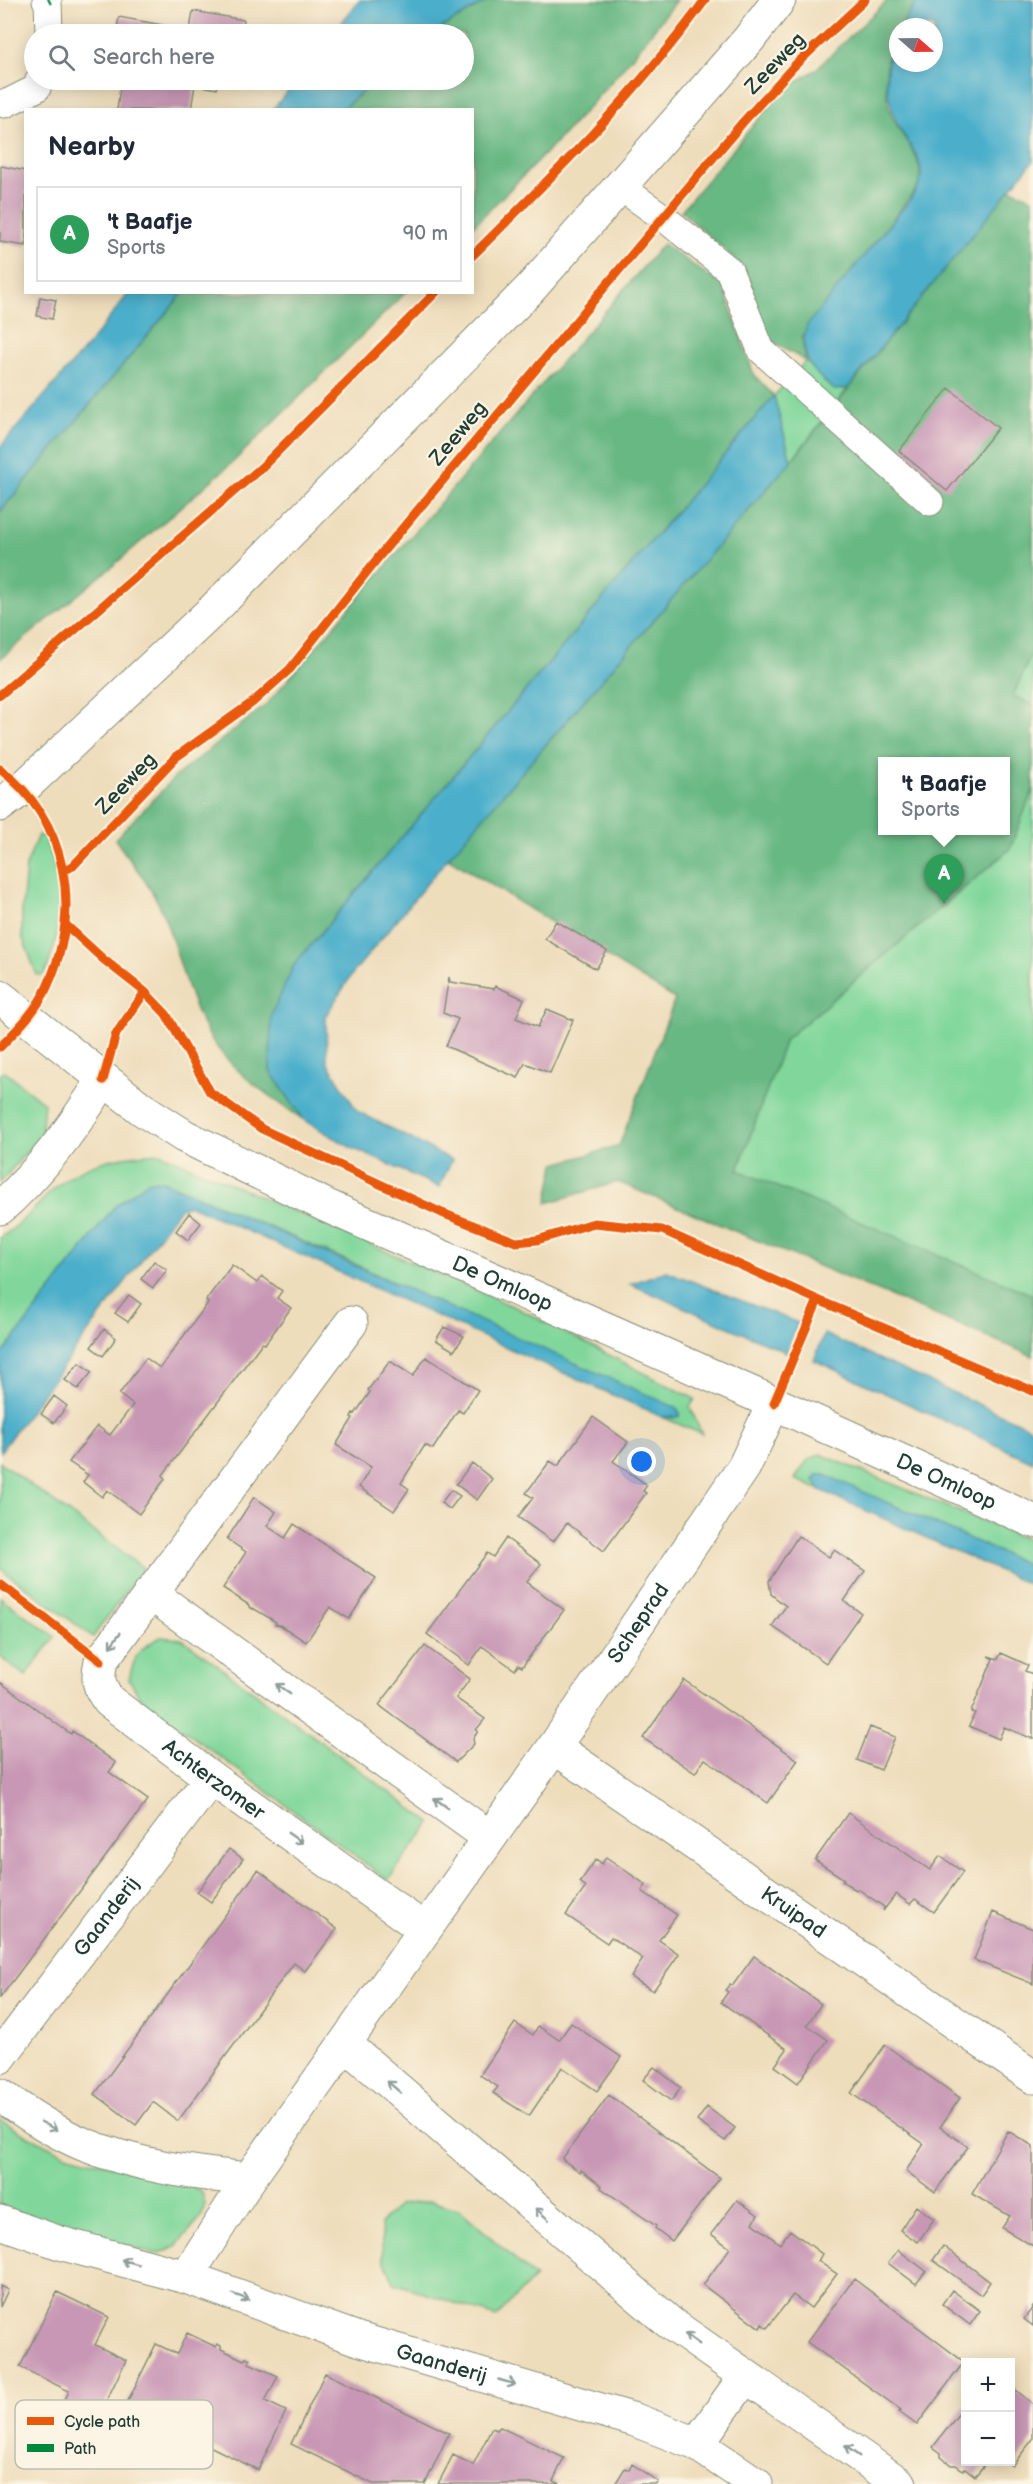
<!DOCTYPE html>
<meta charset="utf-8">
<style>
body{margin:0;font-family:"Balsamiq Sans",sans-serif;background:#f2f2f3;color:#1f2937}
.controls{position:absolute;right:18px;bottom:18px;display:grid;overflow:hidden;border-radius:0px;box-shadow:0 3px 15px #0003}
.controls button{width:54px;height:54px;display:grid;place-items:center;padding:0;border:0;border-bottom:2px solid #e0e1e3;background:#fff;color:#1f2937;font:30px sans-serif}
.compass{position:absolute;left:889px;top:18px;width:54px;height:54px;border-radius:50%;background:#fff;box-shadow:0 3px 15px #0003;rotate:110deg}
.you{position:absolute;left:642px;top:1462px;width:21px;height:21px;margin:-15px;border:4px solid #fff;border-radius:50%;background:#1a73e8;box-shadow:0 0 0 9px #1a73e833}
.badge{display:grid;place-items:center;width:39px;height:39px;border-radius:50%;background:#c8321e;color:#fff;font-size:20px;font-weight:700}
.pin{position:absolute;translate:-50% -50px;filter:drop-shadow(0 2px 3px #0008)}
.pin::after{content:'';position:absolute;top:32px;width:21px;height:18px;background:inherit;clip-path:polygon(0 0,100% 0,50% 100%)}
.popup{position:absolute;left:878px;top:757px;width:132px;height:78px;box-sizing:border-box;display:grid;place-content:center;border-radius:0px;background:#fff;filter:drop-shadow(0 2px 4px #0005);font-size:20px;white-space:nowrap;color:#747a83}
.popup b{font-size:22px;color:#1f2937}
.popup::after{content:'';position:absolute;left:50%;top:100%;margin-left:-12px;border:12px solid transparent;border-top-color:#fff}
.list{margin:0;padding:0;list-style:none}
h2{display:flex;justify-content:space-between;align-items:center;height:78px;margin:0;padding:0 24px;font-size:26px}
h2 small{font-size:20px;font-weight:400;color:#747a83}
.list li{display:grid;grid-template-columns:39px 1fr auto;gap:18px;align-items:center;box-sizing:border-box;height:96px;margin:0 12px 12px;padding:0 12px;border:2px solid #e0e1e3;border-radius:0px}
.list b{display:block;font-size:22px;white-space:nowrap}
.list p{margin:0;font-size:20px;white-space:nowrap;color:#747a83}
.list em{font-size:20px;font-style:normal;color:#747a83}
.icon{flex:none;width:33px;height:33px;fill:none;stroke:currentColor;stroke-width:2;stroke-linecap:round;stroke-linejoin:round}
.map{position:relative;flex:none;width:1033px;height:2484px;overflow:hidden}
.search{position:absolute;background:#fff;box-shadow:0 3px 15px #0003;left:24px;top:24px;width:450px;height:66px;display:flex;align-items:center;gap:15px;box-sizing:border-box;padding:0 21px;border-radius:33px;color:#747a83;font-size:22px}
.panel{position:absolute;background:#fff;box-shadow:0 3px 15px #0003;left:24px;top:108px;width:450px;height:186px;border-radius:0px}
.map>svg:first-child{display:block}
.green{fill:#81d79b;stroke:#508a68;stroke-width:1.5}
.forest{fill:#68b883;stroke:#447a5c;stroke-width:1.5;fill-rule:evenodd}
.water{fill:#4cafcb;stroke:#367680;stroke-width:1.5}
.building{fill:#c897b5}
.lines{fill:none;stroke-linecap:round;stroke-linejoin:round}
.lane-casing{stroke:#868d78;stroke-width:29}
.street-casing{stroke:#868d78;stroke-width:35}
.secondary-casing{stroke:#868d78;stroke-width:35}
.lane{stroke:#fff;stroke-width:27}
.street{stroke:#fff;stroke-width:33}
.secondary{stroke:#fff;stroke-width:33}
.quiet{stroke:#00873e;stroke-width:8;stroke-dasharray:15 8;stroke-linecap:butt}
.cycleway-casing{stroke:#fcf5e5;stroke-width:13}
.cycleway{stroke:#e8590c;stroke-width:9}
.oneway{stroke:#8f9e9a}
.labels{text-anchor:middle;stroke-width:4.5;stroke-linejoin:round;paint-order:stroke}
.street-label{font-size:21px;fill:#1f3d34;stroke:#fcf5e5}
.key{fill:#fcf5e5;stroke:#babeb0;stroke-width:1.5}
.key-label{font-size:16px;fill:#1f3d34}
</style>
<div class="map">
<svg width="1033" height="2484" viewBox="0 0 1033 2484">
<rect width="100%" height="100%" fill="#fcf5e5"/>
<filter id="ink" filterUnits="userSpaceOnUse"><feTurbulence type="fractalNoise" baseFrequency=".0167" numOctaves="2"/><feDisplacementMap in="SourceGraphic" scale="12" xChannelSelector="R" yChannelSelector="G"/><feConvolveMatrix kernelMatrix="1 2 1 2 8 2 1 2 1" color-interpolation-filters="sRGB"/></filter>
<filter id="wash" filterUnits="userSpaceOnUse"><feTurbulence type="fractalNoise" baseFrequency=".008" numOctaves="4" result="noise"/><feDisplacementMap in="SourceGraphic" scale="24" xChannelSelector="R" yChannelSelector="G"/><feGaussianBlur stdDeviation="1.35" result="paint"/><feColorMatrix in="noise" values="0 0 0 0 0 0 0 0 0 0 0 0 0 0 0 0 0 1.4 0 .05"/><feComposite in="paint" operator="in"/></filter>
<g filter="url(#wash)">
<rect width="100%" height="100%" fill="#edb"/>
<path class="green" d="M 806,361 L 824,382 L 835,390 L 848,388 L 791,461 L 774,396 Z
M 1033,613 L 1033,1321 L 703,1184 L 764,1014 L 1006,830 L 1006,762 L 963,761 Z
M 38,835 L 44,837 C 62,874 64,920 50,959 C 48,965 47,971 42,975 L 37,975 L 22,936 L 22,910 L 26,866 Z
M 5,1072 L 44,1103 L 41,1135 L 0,1183 L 0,1074 Z
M 160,1153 L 519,1309 L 695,1399 L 690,1407 L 702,1434 L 662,1417 L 675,1418 L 355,1264 L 163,1181 L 147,1182 L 114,1207 L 0,1357 L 0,1238 C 21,1225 37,1205 55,1188 C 85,1160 121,1156 160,1153 Z
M 820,1454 L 1033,1542 L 1033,1567 L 825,1475 L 814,1480 L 820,1490 L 795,1479 L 807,1461 Z
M 0,1462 L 143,1568 L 93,1637 L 0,1568 Z
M 0,1597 L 55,1637 L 26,1676 L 0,1657 Z
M 161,1637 L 182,1639 L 431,1823 L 388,1880 L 140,1698 L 129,1679 C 135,1654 138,1649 161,1637 Z
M 0,2119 L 20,2132 L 65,2154 L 191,2185 L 202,2192 L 205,2205 L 201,2217 L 177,2245 L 169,2250 L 155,2254 L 64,2229 L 0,2206 Z
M 430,2201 L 460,2210 L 535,2277 L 496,2317 L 394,2283 L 383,2258 L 381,2223 L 399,2205 Z"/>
<path class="forest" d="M 489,0 L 676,0 C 617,82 545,155 473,226 L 472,110 L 342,110 L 376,80 L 464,80 L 464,34 L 431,34 Z
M 888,0 L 918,0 L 900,27 L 898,27 C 898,34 894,38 891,44 C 885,61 885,87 888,105 C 895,135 926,152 919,185 L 802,338 L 806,361 L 767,339 L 743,267 L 681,211 L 783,90 L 814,71 Z
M 1009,188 L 1033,199 L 1033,651 L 1013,696 L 1033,705 L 1033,789 L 1010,849 L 785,1040 L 738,1170 L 1033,1295 L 1033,1356 L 618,1182 L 547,1203 L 555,1164 L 619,1146 L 675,999 L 448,858 L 791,461 ZM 882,762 L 1006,762 L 1006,830 L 882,830 Z
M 663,244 L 723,286 L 754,375 L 774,396 L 294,965 L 270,1071 L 304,1120 C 269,1096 228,1070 207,1032 C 185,994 178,947 160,907 C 150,884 129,860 115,839 L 176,776 L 266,705 Z
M 183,293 L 405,293 L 232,463 L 114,565 L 0,659 L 0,512 Z"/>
<path class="water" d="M 360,0 L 489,0 L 431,34 L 332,34 Z
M 918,0 L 1033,0 L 1033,161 L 848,388 L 835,390 C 812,373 797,354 807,325 L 909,201 C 914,193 921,185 921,176 C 922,159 911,147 903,134 C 884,103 881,64 898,31 L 898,63 L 934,63 L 934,27 L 900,27 Z
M 297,80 L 376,80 L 342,109 L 273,109 Z
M 129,293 L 183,293 L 0,512 L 0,447 L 89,344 Z
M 774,396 L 791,461 L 448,858 L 353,973 L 326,1015 L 327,1062 L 357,1111 L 452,1160 L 439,1187 L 350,1147 L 304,1120 L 270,1071 L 271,1016 L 294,965 Z
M 156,1180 L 163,1181 L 675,1407 L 680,1413 L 679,1417 L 662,1417 L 189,1205 L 179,1209 L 0,1452 L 0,1357 L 114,1207 L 147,1182 Z
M 666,1271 L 798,1323 L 786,1352 L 630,1284 Z
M 824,1334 L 1033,1429 L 1033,1462 L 814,1360 Z
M 816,1475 L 825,1475 L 1033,1567 L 1033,1586 L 820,1490 L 814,1480 Z"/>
<g id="blocks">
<path class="building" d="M 193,11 L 244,20 L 241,34 L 190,32 L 190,34 L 116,34 L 119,17 L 190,30 Z
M 121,80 L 219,80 L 217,89 L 195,85 L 191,110 L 117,110 Z
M 1,166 L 26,171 L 26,246 L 0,242 Z
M 40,297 L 56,300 L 52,319 L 37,316 Z
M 949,388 L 998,428 L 947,491 L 899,451 Z
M 556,921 L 607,951 L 596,969 L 545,939 Z
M 449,977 L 450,982 L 494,989 L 495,986 L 524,999 L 516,1018 L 538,1027 L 547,1009 L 573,1020 L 550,1073 L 525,1063 L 518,1078 L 446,1046 L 458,1019 L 443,1013 Z
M 189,1213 L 201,1223 L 188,1240 L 176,1231 Z
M 154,1261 L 167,1270 L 153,1288 L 141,1279 Z
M 232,1265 L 257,1283 L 262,1276 L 282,1291 L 277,1298 L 291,1308 L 265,1344 L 262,1343 L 163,1475 L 165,1479 L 139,1514 L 107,1490 L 102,1497 L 83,1482 L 88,1475 L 69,1462 L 97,1426 L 110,1435 L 133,1405 L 120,1395 L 120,1393 L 146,1358 L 160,1368 L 208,1303 L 206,1300 Z
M 129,1295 L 141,1304 L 128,1322 L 115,1313 Z
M 444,1327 L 464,1336 L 454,1351 L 436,1340 Z
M 104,1329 L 116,1338 L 103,1356 L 91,1347 Z
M 426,1357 L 478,1390 L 463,1413 L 458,1410 L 433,1449 L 425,1445 L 401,1483 L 409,1489 L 394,1511 L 359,1487 L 371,1467 L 336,1445 L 353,1418 L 351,1417 L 353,1413 L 355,1414 L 370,1392 L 368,1390 L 390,1361 L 413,1376 Z
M 79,1363 L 92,1372 L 78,1389 L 65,1380 Z
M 54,1396 L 67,1406 L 54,1423 L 41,1414 Z
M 593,1417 L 628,1442 L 613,1461 L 647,1485 L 643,1491 L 646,1493 L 604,1551 L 567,1523 L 553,1542 L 518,1517 L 533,1498 L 526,1493 L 550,1461 L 558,1466 Z
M 472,1463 L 492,1479 L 477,1500 L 456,1484 Z
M 451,1490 L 460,1496 L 450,1509 L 441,1503 Z
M 254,1497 L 276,1512 L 267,1526 L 285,1538 L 294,1524 L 376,1578 L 349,1619 L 330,1607 L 306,1642 L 280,1625 L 275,1624 L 276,1622 L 253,1608 L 253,1609 L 249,1607 L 249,1605 L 223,1588 L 246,1552 L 227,1539 Z
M 798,1536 L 829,1557 L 834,1550 L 865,1571 L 844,1601 L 861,1613 L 826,1663 L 772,1626 L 786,1606 L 771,1594 L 769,1581 Z
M 506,1538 L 541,1564 L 527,1582 L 564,1610 L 522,1667 L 518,1665 L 515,1670 L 482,1646 L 469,1665 L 427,1634 L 487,1553 L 493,1557 Z
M 425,1646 L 470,1679 L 456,1698 L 485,1719 L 476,1730 L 478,1731 L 473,1739 L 474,1744 L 456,1762 L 379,1705 Z
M 1001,1653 L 1028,1665 L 1025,1671 L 1033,1674 L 1033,1739 L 1004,1727 L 999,1739 L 969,1726 L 975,1713 L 971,1712 L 993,1659 L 988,1656 L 998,1659 Z
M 684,1680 L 798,1760 L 768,1803 L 705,1759 L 695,1773 L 643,1738 Z
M 0,1682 L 61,1727 L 71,1734 L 72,1731 L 116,1763 L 109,1772 L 148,1800 L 0,1998 Z
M 870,1727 L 895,1737 L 881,1770 L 857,1760 Z
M 848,1813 L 930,1870 L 940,1856 L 963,1872 L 934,1912 L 915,1899 L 910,1904 L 896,1894 L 883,1911 L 884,1907 L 858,1889 L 856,1890 L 842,1881 L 844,1879 L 815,1860 Z
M 229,1849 L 243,1859 L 211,1902 L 197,1892 Z
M 606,1857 L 646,1885 L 642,1891 L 677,1915 L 659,1940 L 679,1954 L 653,1991 L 631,1977 L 643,1959 L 611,1937 L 607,1943 L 566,1915 L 586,1887 L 580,1882 L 596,1859 L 602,1864 Z
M 258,1870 L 337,1929 L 305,1971 L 294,1963 L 178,2121 L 153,2102 L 136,2125 L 95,2094 Z
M 993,1912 L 1033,1929 L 1033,1984 L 974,1960 Z
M 754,1956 L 821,2004 L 807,2025 L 828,2040 L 798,2083 L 775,2066 L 787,2049 L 721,2002 L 728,1992 L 725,1990 L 730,1984 L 733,1985 Z
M 515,2023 L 533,2035 L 538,2026 L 559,2040 L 571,2023 L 621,2057 L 597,2091 L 562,2067 L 529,2116 L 493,2093 L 498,2087 L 480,2075 Z
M 885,2045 L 960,2098 L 940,2127 L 968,2147 L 935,2192 L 906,2171 L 924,2144 L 851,2093 Z
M 654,2067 L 681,2088 L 671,2101 L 643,2080 Z
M 609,2095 L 720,2178 L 672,2241 L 655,2228 L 656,2226 L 601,2188 L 602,2186 L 581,2170 L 580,2172 L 562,2159 Z
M 707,2107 L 735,2128 L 725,2141 L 697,2121 Z
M 1008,2131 L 1033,2146 L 1033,2246 L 1002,2228 L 1010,2216 L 972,2194 Z
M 737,2200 L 758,2215 L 753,2223 L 780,2244 L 790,2230 L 822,2254 L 818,2261 L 837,2274 L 811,2308 L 793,2295 L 767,2328 L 762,2324 L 760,2328 L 703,2285 L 730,2248 L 711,2234 Z
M 916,2206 L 934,2219 L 918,2242 L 900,2230 Z
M 943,2246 L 990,2282 L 981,2295 L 933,2260 Z
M 898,2250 L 926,2271 L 916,2284 L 888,2263 Z
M 854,2279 L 964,2362 L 917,2425 L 899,2412 L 901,2410 L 807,2342 Z
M 0,2286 L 8,2290 L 0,2307 Z
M 952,2290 L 980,2311 L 970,2325 L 942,2304 Z
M 57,2292 L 109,2317 L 95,2345 L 126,2360 L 91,2433 L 57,2417 L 69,2391 L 20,2367 Z
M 1033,2307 L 1033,2326 L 1024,2319 Z
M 187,2333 L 216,2347 L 217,2344 L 221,2346 L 221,2349 L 244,2360 L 246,2358 L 250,2360 L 249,2363 L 278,2376 L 265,2401 L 286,2411 L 258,2470 L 126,2405 L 156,2344 L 177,2354 Z
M 325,2373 L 449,2433 L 425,2484 L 373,2484 L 291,2444 Z
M 1011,2386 L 1033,2404 L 1033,2439 L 1012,2466 L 1006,2462 L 1011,2462 Z
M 966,2404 L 966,2462 L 987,2462 L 975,2476 L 965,2468 L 963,2470 L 956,2465 L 951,2465 L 941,2457 L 941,2453 L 933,2447 Z
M 500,2427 L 564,2458 L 553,2481 L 560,2484 L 438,2484 L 453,2455 L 473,2465 L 492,2428 L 497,2430 Z
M 632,2464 L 658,2482 L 657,2484 L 615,2484 L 625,2468 L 629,2470 Z"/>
</g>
</g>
<g filter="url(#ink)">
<use href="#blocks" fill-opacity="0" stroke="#868d78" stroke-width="1.5"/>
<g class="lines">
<g class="lane-casing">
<path id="lane" d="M 46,0 L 48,1 L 49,34
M 0,103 L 5,104 L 37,88 L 39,80
M 619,186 L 664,218 L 729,270 L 761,350 L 930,502"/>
</g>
<g class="street-casing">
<g id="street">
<path d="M 0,1208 C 42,1171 74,1127 103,1080"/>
<path id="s1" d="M 351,1323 L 101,1661 C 97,1678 98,1687 109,1701 L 211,1778 L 424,1929"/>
<path d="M 150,1593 L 489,1837"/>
<path id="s2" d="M 554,1747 L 1033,2077"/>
<path d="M 345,2044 L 670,2323 L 900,2484"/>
<path id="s3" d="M 0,2057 L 211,1778"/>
<path d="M 0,2095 C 26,2113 54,2132 83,2144 C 137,2166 192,2173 249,2179"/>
<path id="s4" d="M 0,2222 L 60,2243 L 186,2277 L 358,2339 L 635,2420 L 697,2444 L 756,2484"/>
<path id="s5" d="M 186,2277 L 249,2179 L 554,1747 L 744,1467 L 774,1403"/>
<path d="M 697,2444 L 745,2377"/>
</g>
</g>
<g class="secondary-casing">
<g id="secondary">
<path d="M 0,805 L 22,789 L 212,611 L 530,289 L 749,39 L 779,0"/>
<path id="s6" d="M 0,997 L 142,1109 L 184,1136 L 327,1206 L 774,1403 L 1033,1521"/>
</g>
</g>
<use href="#lane" class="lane"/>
<use href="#street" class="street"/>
<use href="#secondary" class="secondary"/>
<path class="quiet" d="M 48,1 L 50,0"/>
<g class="cycleway-casing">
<path id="cycleway" d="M 472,256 C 554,175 637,93 705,0
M 0,695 L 262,467 L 436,292
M 0,769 C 68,821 82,909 48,985 C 38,1009 18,1029 0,1047
M 63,871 L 73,866 L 176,757 L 253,702 L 290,669 L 381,554 L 743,122 L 794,66 L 865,0
M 67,926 L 103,959 L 145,992 L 166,1014 L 210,1092 L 262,1129 L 442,1213 L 516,1242 L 537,1240 L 594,1223 L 662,1230 L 818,1300 L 1033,1391
M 103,1080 L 116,1034 L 145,992
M 774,1403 L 818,1300
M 0,1584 L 101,1661"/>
</g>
<use href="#cycleway" class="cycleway"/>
</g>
<defs><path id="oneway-shaft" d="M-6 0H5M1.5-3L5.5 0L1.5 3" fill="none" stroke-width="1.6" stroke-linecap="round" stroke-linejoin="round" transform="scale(1.5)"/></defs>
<g class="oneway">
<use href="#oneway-shaft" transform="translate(115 1640) rotate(126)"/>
<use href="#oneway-shaft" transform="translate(283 1689) rotate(-144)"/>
<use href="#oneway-shaft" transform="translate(441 1803) rotate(-144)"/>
<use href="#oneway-shaft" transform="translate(295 1838) rotate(35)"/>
<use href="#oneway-shaft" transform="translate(394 2087) rotate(-139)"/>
<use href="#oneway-shaft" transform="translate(49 2126) rotate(28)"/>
<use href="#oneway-shaft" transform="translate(542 2214) rotate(-139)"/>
<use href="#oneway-shaft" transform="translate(130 2262) rotate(-165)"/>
<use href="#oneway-shaft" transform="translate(241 2297) rotate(20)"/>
<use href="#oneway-shaft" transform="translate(692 2339) rotate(-144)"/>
<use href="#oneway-shaft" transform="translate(507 2382) rotate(16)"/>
<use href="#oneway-shaft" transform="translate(852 2451) rotate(-145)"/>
</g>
</g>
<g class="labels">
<g class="street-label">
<text transform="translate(775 63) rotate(-46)" y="7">Zeeweg</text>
<text transform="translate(458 433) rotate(-50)" y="7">Zeeweg</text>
<text transform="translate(126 783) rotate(-46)" y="7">Zeeweg</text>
<text dy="7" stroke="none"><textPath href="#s6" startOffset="582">De Omloop</textPath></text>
<text dy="7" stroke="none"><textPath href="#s6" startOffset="1068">De Omloop</textPath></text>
<text dy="7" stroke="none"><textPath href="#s5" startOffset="795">Scheprad</textPath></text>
<text dy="7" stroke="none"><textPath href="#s1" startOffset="594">Achterzomer</textPath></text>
<text dy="7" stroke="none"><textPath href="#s2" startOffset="291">Kruipad</textPath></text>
<text dy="7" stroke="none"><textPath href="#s3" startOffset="176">Gaanderij</textPath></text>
<text dy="7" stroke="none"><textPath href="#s4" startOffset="464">Gaanderij</textPath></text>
</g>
</g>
<rect x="15" y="2400" width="198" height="69" rx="9" class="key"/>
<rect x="27" y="2417" width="27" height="8" fill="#e8590c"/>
<rect x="27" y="2444" width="27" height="8" fill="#00873e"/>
<g class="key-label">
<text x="64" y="2427">Cycle path</text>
<text x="64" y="2454">Path</text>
</g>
</svg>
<div class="controls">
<button>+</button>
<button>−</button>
</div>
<svg class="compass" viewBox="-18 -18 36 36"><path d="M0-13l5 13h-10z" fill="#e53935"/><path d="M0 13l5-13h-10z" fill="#747a83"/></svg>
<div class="you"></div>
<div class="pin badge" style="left:944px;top:904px;background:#2e9e5b">A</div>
<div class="popup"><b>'t Baafje</b>Sports</div>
<div class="search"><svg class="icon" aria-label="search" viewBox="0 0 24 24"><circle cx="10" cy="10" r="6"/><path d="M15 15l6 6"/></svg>Search here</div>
<section class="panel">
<h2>Nearby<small></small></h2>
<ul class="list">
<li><span class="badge" style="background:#2e9e5b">A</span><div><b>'t Baafje</b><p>Sports</p></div><em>90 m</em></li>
</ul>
</section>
</div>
